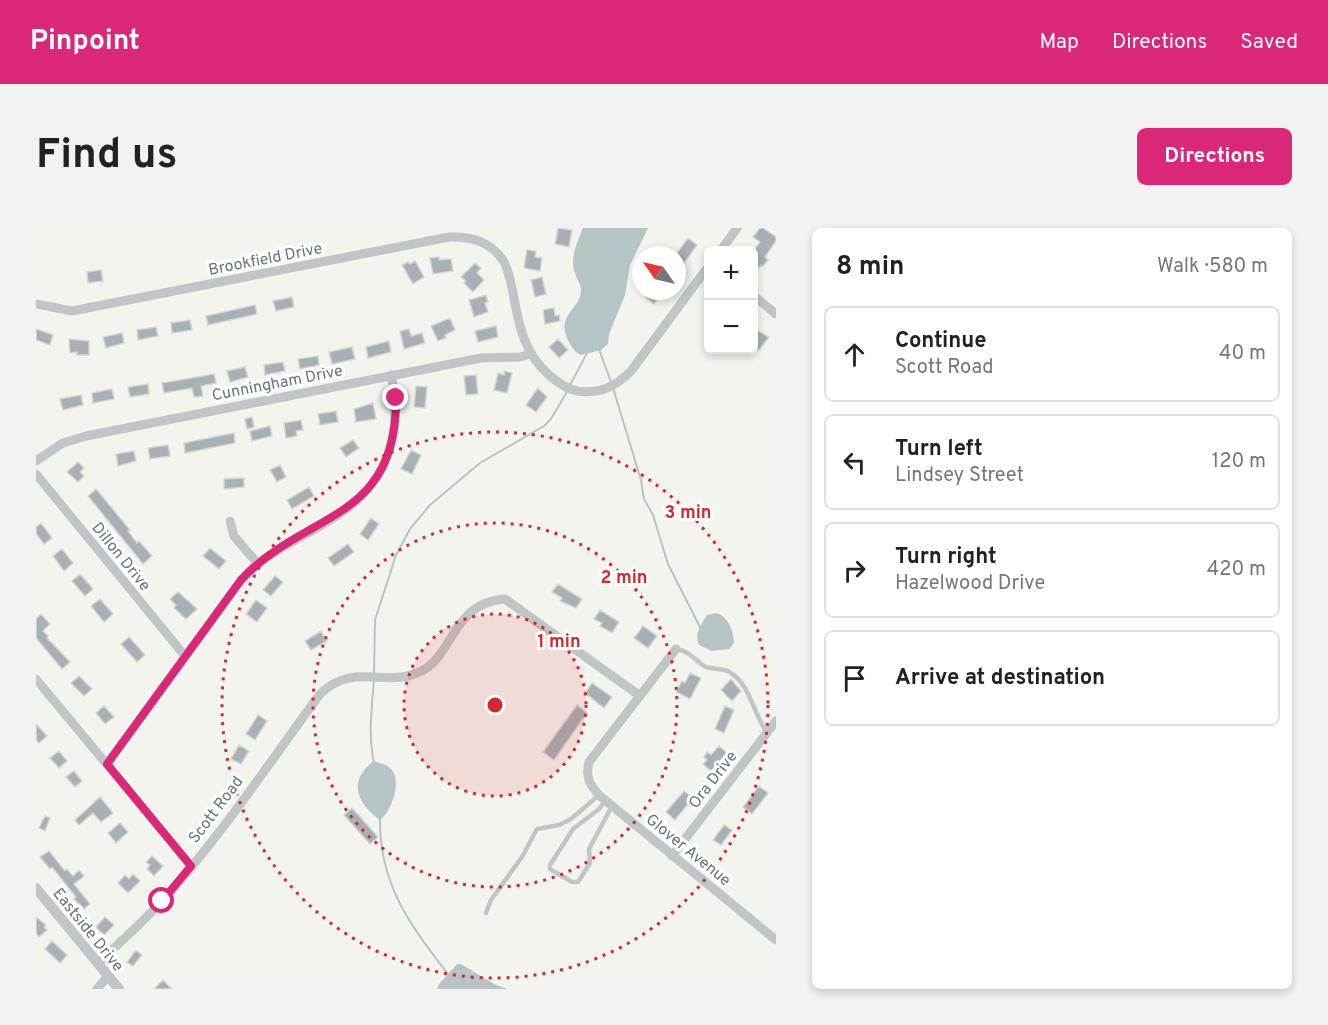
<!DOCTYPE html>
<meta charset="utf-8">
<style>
body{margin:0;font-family:Overpass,sans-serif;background:#f2f2f2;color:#222}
.controls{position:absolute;right:18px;top:18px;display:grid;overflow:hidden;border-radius:9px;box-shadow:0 3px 9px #0003}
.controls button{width:54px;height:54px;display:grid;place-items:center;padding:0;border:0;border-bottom:2px solid #e0e0e0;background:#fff;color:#222;font:30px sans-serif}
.compass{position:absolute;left:596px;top:18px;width:54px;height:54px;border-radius:50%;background:#fff;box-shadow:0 3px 9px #0003;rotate:304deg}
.stop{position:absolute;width:18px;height:18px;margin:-14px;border:4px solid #db2777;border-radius:50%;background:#fff}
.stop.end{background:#db2777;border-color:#fff;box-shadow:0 2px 6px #0008}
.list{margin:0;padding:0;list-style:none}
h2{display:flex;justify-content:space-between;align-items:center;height:78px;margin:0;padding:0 24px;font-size:26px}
h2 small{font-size:20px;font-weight:400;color:#767676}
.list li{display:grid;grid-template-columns:39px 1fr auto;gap:18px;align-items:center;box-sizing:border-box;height:96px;margin:0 12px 12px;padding:0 12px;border:2px solid #e0e0e0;border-radius:9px}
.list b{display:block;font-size:22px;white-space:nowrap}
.list p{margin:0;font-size:20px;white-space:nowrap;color:#767676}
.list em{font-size:20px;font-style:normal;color:#767676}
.icon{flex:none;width:33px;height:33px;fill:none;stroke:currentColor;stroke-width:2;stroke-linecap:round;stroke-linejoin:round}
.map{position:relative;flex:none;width:740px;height:761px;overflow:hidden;border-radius:9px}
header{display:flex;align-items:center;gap:36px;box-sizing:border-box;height:84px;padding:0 30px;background:#db2777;color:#fff}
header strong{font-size:28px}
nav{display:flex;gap:33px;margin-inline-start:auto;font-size:21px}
.intro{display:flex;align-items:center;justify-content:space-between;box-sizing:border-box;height:144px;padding:0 36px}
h1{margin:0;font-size:42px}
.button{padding:15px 27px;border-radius:9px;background:#db2777;color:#fff;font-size:21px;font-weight:700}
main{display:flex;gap:36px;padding:0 36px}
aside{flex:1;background:#fff;border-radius:9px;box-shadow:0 3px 9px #0003}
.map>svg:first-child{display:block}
.water{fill:#b6c4c6}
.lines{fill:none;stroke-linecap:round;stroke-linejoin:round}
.stream{stroke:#b6c4c6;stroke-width:2}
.building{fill:#a7b0b4;stroke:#d5d5d2;stroke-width:1.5}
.service{stroke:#c0c5c7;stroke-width:4.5}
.minor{stroke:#c0c5c7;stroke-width:9}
.tertiary{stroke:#c0c5c7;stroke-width:10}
.route{stroke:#db2777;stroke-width:8}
.ring{fill:none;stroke:#d62828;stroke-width:3;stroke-dasharray:3 6}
.labels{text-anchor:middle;stroke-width:6;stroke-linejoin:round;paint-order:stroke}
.street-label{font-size:16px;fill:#627581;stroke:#fff}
.centre{fill:#d62828;stroke:#fff;stroke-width:3}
.ring-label{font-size:18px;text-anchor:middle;font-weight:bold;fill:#d62828;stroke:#fff;stroke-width:6;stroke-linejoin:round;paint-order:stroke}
</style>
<header>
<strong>Pinpoint</strong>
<nav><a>Map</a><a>Directions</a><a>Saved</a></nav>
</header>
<div class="intro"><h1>Find us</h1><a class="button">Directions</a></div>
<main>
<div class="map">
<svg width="740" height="761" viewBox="0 0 740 761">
<rect width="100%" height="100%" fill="#f4f4ef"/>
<path class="water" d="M 547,0 L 612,0 L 594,37 L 589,67 L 573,106 L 572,116 L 565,122 L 545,127 C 537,123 535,118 531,110 C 521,87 544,81 545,63 C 545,55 541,52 539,45 C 533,32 542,12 547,0 Z
M 680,385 C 692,388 697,402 698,414 L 694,421 L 676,423 L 663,417 C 658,405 665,397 671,387 Z
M 338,533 C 344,535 352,537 356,542 C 366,554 355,584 344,592 C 321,576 311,552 338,533 Z
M 421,736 L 425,736 L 458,756 L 471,761 L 401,761 L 403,756 Z"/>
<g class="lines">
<path class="stream" d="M 563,121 L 575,154
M 534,157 L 551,125
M 577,160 L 605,252 L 608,271 L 617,287 L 632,336 L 665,401
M 338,445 L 339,392 L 360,327 L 374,301 L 394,277 L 444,235 L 508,198 L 515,191 L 532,162
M 338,451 C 336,478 332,508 338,535
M 344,591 C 343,655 374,698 412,746"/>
</g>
<path class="building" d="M 522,0 L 536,2 L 533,19 L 519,16 Z
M 724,0 L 727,0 L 740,9 L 740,13 L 729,29 L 732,32 L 727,38 L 725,37 L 717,47 L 717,23 L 724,14 L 717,9 Z
M 652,10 L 661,17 L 641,45 L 641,25 Z
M 491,22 L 500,23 L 499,29 L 506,30 L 504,43 L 488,40 Z
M 403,29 L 403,32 L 415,31 L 417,43 L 397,46 L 394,30 Z
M 379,33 L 388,49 L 377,56 L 366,37 L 372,34 L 374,36 Z
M 439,35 L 445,40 L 441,45 L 448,52 L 437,64 L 428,55 L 430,53 L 425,49 Z
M 65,42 L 67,53 L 52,55 L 51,44 Z
M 506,49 L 510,66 L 499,69 L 495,52 Z
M 614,63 L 629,63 L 618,76 L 609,69 Z
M 450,67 L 452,74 L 449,75 L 452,84 L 438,89 L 433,72 Z
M 256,69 L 258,79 L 240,83 L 237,73 Z
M 219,77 L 221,86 L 172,97 L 170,88 Z
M 518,80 L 519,88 L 523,87 L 524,93 L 509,96 L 507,82 Z
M 414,90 L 419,102 L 409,107 L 410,110 L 402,113 L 395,98 Z
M 154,92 L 156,102 L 136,105 L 135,95 Z
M 460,98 L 462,109 L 442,114 L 439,103 Z
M 120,99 L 122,108 L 102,112 L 101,102 Z
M 717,100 L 733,109 L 723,122 L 717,118 Z
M 0,101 L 17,107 L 14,117 L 0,112 Z
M 373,101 L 375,108 L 386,105 L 389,115 L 368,121 L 364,103 Z
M 86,105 L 88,115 L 70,120 L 67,109 Z
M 33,111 L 53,113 L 53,127 L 41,127 L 41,124 L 34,125 Z
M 522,111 L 532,122 L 523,130 L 513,119 Z
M 353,113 L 355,124 L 332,130 L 330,119 Z
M 316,119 L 319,131 L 296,136 L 293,124 Z
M 282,128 L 283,137 L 264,141 L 262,131 Z
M 247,134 L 249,143 L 229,147 L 228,137 Z
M 209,139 L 212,149 L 194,154 L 191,143 Z
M 468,143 L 476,145 L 471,165 L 458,162 L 462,145 L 468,147 Z
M 178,146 L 180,155 L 165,158 L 167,168 L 158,169 L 156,160 L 128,165 L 126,155 Z
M 440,147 L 442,166 L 430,167 L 428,148 Z
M 112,156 L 113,166 L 94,169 L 92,159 Z
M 380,158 L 391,159 L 389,180 L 378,179 Z
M 502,160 L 511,169 L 500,184 L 490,177 Z
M 76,161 L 78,171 L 57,175 L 56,165 Z
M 45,167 L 47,177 L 27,182 L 24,171 Z
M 337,175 L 340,191 L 320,194 L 318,181 Z
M 300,183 L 302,194 L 284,197 L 282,186 Z
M 216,189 L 218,199 L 211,201 L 209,191 Z
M 265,192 L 267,202 L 260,203 L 261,208 L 250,210 L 248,195 Z
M 234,198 L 236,208 L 216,213 L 214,203 Z
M 198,205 L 199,215 L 149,225 L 148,215 Z
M 317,212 L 323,220 L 310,229 L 304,220 Z
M 132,217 L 134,228 L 114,231 L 112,220 Z
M 375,222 L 385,227 L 376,246 L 365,241 Z
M 98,223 L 100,233 L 82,238 L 80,226 Z
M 42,234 L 48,240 L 44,244 L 48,248 L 42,254 L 31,244 Z
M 244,237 L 250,249 L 241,254 L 234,242 Z
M 208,250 L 208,259 L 188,261 L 188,251 Z
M 273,259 L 278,268 L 256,281 L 251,272 Z
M 60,261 L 94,302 L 92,303 L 101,315 L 103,313 L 116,328 L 107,336 L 52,268 Z
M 335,290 L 343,296 L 332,312 L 324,306 Z
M 5,295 L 16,310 L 8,316 L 0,306 L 0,299 Z
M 312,316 L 318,324 L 298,338 L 292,330 Z
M 174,320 L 190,333 L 183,341 L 167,328 Z
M 26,321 L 37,335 L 28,343 L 17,328 Z
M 44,346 L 57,361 L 49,368 L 36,353 Z
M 239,348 L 247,354 L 235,368 L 227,362 Z
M 522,356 L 546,371 L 540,380 L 524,373 L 526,370 L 516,364 Z
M 142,364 L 161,381 L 150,391 L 138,380 L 140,377 L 134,371 Z
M 64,371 L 77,386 L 68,394 L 55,378 Z
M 220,372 L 231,380 L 221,394 L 210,386 Z
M 564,382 L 583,394 L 576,405 L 564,398 L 566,395 L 558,391 Z
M 5,386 L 14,396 L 7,403 L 12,408 L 11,410 L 34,434 L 26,441 L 0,410 L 0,391 Z
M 607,398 L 621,408 L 612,420 L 598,410 Z
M 285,403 L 291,413 L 275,422 L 269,413 Z
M 93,409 L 109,427 L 101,434 L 85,416 Z
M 654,445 L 665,450 L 654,471 L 640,464 L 646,453 L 649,455 Z
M 43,448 L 56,461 L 48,468 L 35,455 Z
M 695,451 L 705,463 L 696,473 L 685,462 Z
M 556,455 L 576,469 L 568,480 L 549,465 Z
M 541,477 L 551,485 L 518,532 L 507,524 Z
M 68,478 L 78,489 L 69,496 L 60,485 Z
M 689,478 L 698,482 L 688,505 L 679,501 Z
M 222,487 L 231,493 L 219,512 L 210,506 Z
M 0,496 L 11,508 L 3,515 L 0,512 Z
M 203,517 L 213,523 L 205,536 L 195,531 Z
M 683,518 L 691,525 L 675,543 L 667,536 L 671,532 L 668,529 L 671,524 L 675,527 Z
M 23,523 L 31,533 L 23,540 L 14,530 Z
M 38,543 L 46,553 L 39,559 L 30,549 Z
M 723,558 L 732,565 L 716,586 L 707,579 Z
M 648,563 L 657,570 L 639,592 L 630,584 Z
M 64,569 L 77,585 L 65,594 L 57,585 L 43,597 L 39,592 Z
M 316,580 L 342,609 L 334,616 L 308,587 Z
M 9,588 L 14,590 L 9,603 L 3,600 Z
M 84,595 L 92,604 L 80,615 L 72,605 Z
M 688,597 L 696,602 L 685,617 L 677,612 Z
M 13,623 L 29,643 L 31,641 L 37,648 L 43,642 L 48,648 L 38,656 L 54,676 L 48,681 L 38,671 L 40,669 L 16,639 L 14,641 L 4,629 Z
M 116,628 L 127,638 L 118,648 L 111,641 L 114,637 L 110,634 Z
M 97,646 L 104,653 L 92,665 L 82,655 L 89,647 L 93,651 Z
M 0,689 L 10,697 L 8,699 L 11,702 L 3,709 L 0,705 Z
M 69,689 L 78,697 L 68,707 L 60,699 Z
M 16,713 L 31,727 L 24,735 L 9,721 Z
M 100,722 L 106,727 L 97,738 L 91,734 Z
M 127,752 L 136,761 L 118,761 Z"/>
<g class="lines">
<path class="service" d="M 641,421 C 654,424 658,431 668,438 C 677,443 685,438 695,445 C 715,458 717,486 731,504
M 569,573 L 563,581 L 537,601 L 514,637 L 514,641 L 536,654 L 542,654 L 554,635 L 553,621 L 576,578
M 450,685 L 455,672 L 486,629 L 501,601 L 523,597 L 535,591 L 563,567"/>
<path class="minor" d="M 685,22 L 701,0
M 718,68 L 740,86
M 0,76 L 36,83 L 413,9 C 435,8 456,14 468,34 C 473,44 475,55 477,65 C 483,98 488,125 513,147 C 521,154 531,161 541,163 C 564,166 579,159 595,143 L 672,39
M 0,233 L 27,215 L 50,208 L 445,130 L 484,129 L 494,126
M 0,246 L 149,428
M 194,293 L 198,308 L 221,335
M 640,421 L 553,534 C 549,550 554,557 564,568 L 740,712
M 0,451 L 155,638
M 71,536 L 205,352 C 210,347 215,341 221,336 C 227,330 237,326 244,321 C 266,308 291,296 312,280 C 355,246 366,199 355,147
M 636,628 L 740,493
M 62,735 C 83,715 105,696 125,674 C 183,611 233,535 284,466 C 317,434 347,459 381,445 C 419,431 413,375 469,371 L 604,468
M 61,761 L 72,748"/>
<path class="tertiary" d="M 0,660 L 83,761"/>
</g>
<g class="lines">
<path class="route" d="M 126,673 L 155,638 L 71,536 L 205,352 C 270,282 361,295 360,170"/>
</g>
<circle cx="459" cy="477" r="91" fill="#d62828" fill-opacity=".12"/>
<g class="ring">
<circle cx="459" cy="477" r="91"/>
<circle cx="459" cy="477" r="182"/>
<circle cx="459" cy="477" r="273"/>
</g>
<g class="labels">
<g class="street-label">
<text transform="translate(229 30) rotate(-11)" y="6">Brookfield Drive</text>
<text transform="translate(241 154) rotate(-11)" y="6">Cunningham Drive</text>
<text transform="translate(86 328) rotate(51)" y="6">Dillon Drive</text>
<text transform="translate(676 551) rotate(-52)" y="6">Ora Drive</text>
<text transform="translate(179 581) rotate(-53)" y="6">Scott Road</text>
<text transform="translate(653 621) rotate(39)" y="6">Glover Avenue</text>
<text transform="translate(53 701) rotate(51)" y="6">Eastside Drive</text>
</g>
</g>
<circle cx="459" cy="477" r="9" class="centre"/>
<g class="ring-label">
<text x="652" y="290">3 min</text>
<text x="588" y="355">2 min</text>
<text x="523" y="419">1 min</text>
</g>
</svg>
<div class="controls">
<button>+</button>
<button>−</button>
</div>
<svg class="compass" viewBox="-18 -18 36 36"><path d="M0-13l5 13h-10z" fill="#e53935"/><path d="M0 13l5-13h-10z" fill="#767676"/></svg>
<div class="stop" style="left:126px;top:673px"></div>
<div class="stop end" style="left:360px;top:170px"></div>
</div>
<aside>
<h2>8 min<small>Walk · 580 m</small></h2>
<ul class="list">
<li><svg class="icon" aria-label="ahead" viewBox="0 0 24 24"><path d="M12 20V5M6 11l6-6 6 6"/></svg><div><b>Continue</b><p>Scott Road</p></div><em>40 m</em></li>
<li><svg class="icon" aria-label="left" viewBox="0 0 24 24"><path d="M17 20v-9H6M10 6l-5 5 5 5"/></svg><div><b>Turn left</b><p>Lindsey Street</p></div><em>120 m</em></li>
<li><svg class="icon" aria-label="right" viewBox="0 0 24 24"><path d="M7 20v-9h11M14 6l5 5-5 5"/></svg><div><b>Turn right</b><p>Hazelwood Drive</p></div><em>420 m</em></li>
<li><svg class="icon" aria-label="arrive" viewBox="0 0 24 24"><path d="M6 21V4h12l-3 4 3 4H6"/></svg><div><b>Arrive at destination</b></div></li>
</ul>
</aside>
</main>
